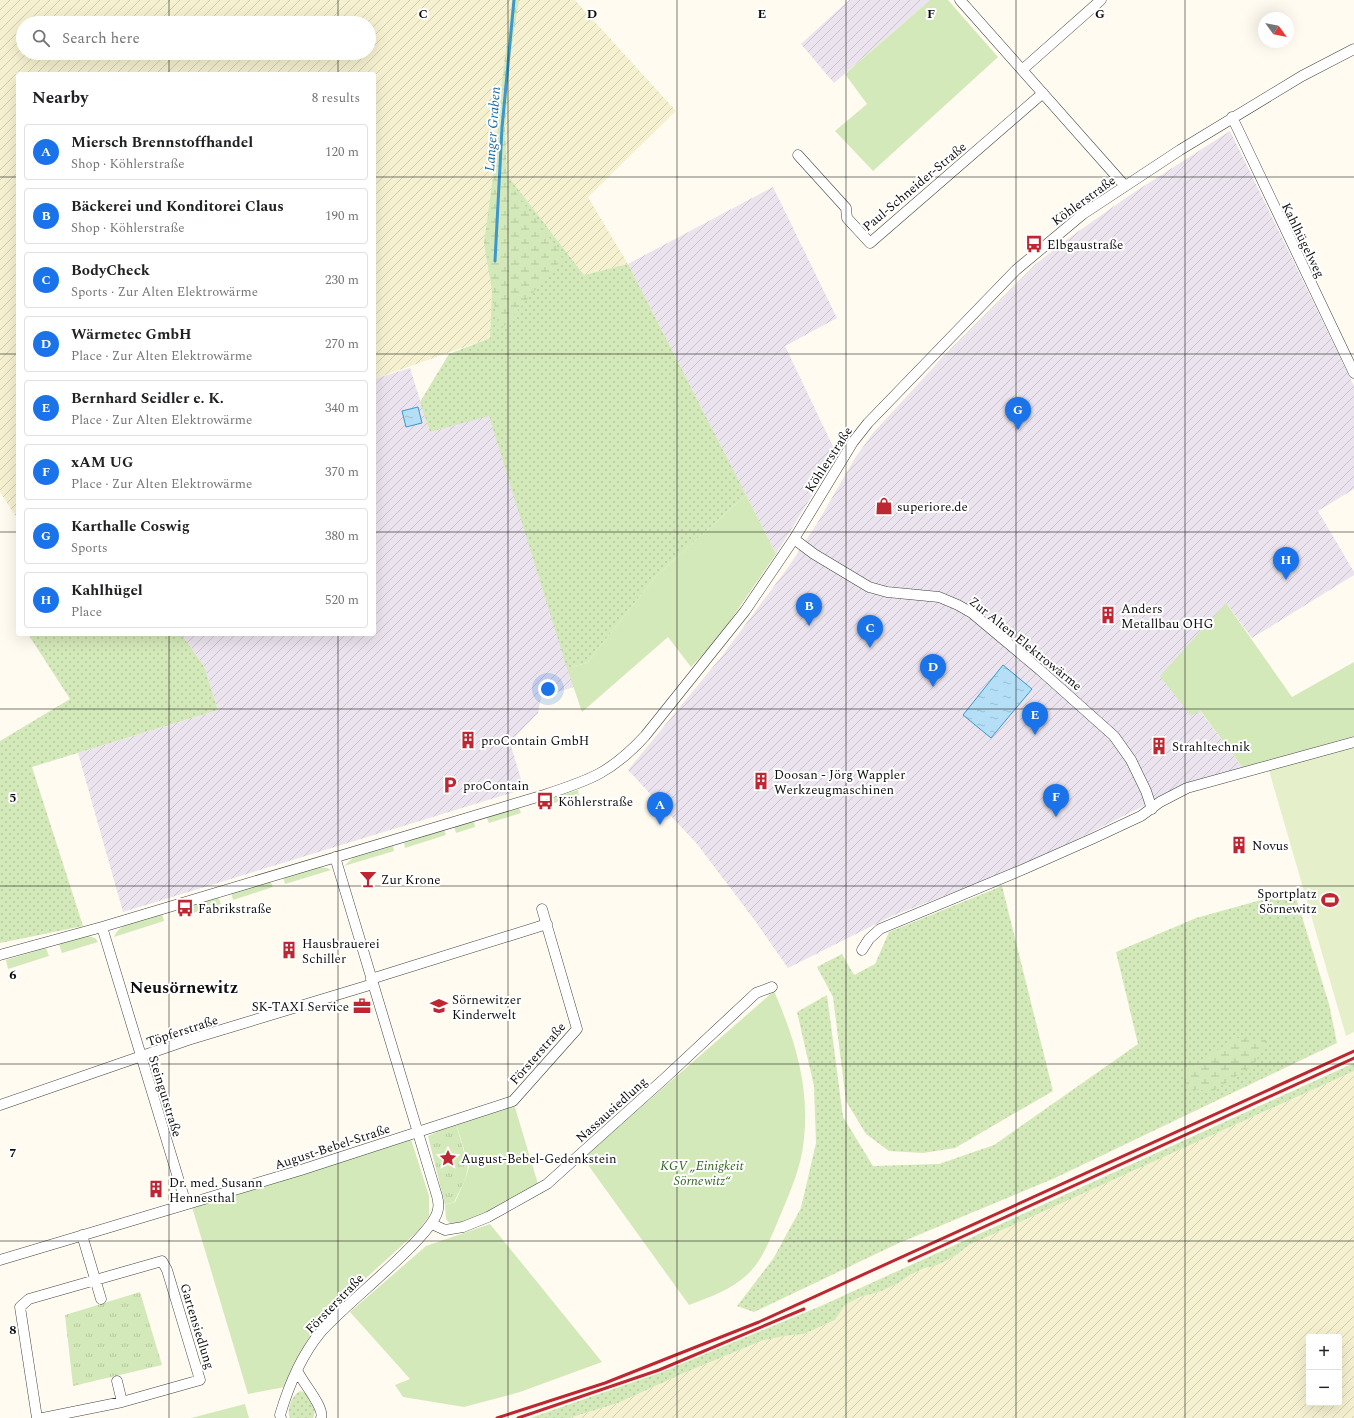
<!DOCTYPE html>
<meta charset="utf-8">
<style>
body{margin:0;font-family:Spectral,serif;background:#f6f6f6;color:#202124}
.controls{position:absolute;right:12px;bottom:12px;display:grid;overflow:hidden;border-radius:4px;box-shadow:0 4px 16px #0002}
.controls button{width:36px;height:36px;display:grid;place-items:center;padding:0;border:0;border-bottom:1px solid #e0e0e0;background:#fff;color:#202124;font:20px sans-serif}
.compass{position:absolute;left:1258px;top:12px;width:36px;height:36px;border-radius:50%;background:#fff;box-shadow:0 4px 16px #0002;rotate:123deg}
.you{position:absolute;left:548px;top:689px;width:14px;height:14px;margin:-10px;border:3px solid #fff;border-radius:50%;background:#1a73e8;box-shadow:0 0 0 6px #1a73e833}
.badge{display:grid;place-items:center;width:26px;height:26px;border-radius:50%;background:#1a73e8;color:#fff;font-size:13px;font-weight:700}
.pin{position:absolute;translate:-50% -33px;filter:drop-shadow(0 1px 2px #0008)}
.pin::after{content:'';position:absolute;top:21px;width:14px;height:12px;background:inherit;clip-path:polygon(0 0,100% 0,50% 100%)}
.list{margin:0;padding:0;list-style:none}
h2{display:flex;justify-content:space-between;align-items:center;height:52px;margin:0;padding:0 16px;font-size:17px}
h2 small{font-size:13px;font-weight:400;color:#757577}
.list li{display:grid;grid-template-columns:26px 1fr auto;gap:12px;align-items:center;box-sizing:border-box;height:56px;margin:0 8px 8px;padding:0 8px;border:1px solid #e0e0e0;border-radius:4px}
.list b{display:block;font-size:15px;white-space:nowrap}
.list p{margin:0;font-size:13px;white-space:nowrap;color:#757577}
.list em{font-size:13px;font-style:normal;color:#757577}
.icon{flex:none;width:22px;height:22px;fill:none;stroke:currentColor;stroke-width:2;stroke-linecap:round;stroke-linejoin:round}
.map{position:relative;flex:none;width:1354px;height:1418px;overflow:hidden}
.search{position:absolute;background:#fff;box-shadow:0 4px 16px #0002;left:16px;top:16px;width:360px;height:44px;display:flex;align-items:center;gap:10px;box-sizing:border-box;padding:0 14px;border-radius:22px;color:#757577;font-size:15px}
.panel{position:absolute;background:#fff;box-shadow:0 4px 16px #0002;left:16px;top:72px;width:360px;height:564px;border-radius:4px}
.map>svg:first-child{display:block}
.industrial{fill:url(#industrial-furrows)}
.farmland{fill:url(#farmland-furrows);fill-rule:evenodd}
.grass{fill:url(#grass-dots)}
.wetland{fill:url(#wetland-marsh)}
.park{fill:url(#park-tufts)}
.garden{fill:#d4e9b9}
.pitch{fill:#e5f0cb}
.water{fill:url(#water-ripples);stroke:#3c97cc}
.lines{fill:none;stroke-linecap:round;stroke-linejoin:round}
.stream{stroke:#3c97cc;stroke-width:3}
.minor-casing{stroke:#414141;stroke-width:11}
.minor{stroke:#fff;stroke-width:10}
.rail{stroke:#be2732;stroke-width:3}
.grid{fill:none;stroke:#0e0e0e;stroke-width:1;stroke-opacity:0.55}
.labels{text-anchor:middle;stroke-width:4;stroke-linejoin:round;paint-order:stroke}
.street-label{font-size:13px;fill:#0e0e0e;stroke:#fff}
.poi-label{font-size:13px;fill:#0e0e0e;stroke:#fff;text-anchor:start}
.park-label{font-size:13px;font-style:italic;fill:#2f661f;stroke:#fff}
.water-label{font-size:14px;font-style:italic;fill:#1868a0;stroke:#fff}
.district-label{font-size:17px;font-weight:bold;fill:#0e0e0e;stroke:#fff}
.grid-label{font-size:13px;text-anchor:middle;font-weight:bold;fill:#0e0e0e;stroke:#fff;stroke-width:4;stroke-linejoin:round;paint-order:stroke}
</style>
<div class="map">
<svg width="1354" height="1418" viewBox="0 0 1354 1418">
<defs>
<pattern id="industrial-furrows" width="10" height="10" patternUnits="userSpaceOnUse"><rect width="10" height="10" fill="#ebe3ed"/><path d="M-1 1l2-2M0 10L10 0M9 11l2-2" fill="none" stroke="#c8c2ca"/></pattern>
<pattern id="farmland-furrows" width="10" height="10" patternUnits="userSpaceOnUse"><rect width="10" height="10" fill="#f5f1d0"/><path d="M-1 1l2-2M0 10L10 0M9 11l2-2" fill="none" stroke="#d1cdb1"/></pattern>
<pattern id="grass-dots" width="8" height="8" patternUnits="userSpaceOnUse"><rect width="8" height="8" fill="#d4e9b9"/><path d="M2 2h.1M6 6h.1" fill="none" stroke="#b5c79e" stroke-width="1.8" stroke-linecap="round"/></pattern>
<pattern id="wetland-marsh" width="20" height="14" patternUnits="userSpaceOnUse"><rect width="20" height="14" fill="#d4e9b9"/><path d="M1 5h8M5 5V1M11 12h8M15 12V8" fill="none" stroke="#b5c79e"/></pattern>
<pattern id="park-tufts" width="24" height="20" patternUnits="userSpaceOnUse"><rect width="24" height="20" fill="#d4e9b9"/><path d="M3 7l-1-3M5 7V3M7 7l1-3M15 17l-1-3M17 17v-4M19 17l1-3" fill="none" stroke="#b5c79e"/></pattern>
<pattern id="water-ripples" width="26" height="14" patternUnits="userSpaceOnUse"><rect width="26" height="14" fill="#b5dff6"/><path d="M2 4q2-2 4 0t4 0M15 11q2-2 4 0t4 0" fill="none" stroke="#9abed2"/></pattern>
</defs>
<rect width="100%" height="100%" fill="#fffbf0"/>
<path class="industrial" d="M 849,0 L 930,0 L 834,83 L 801,44 Z
M 1230,131 L 1354,386 L 1354,489 L 1318,511 L 1354,572 L 1354,575 L 1252,638 L 1226,603 L 1200,711 L 1243,768 L 1157,799 L 1080,838 L 1001,874 L 892,916 L 788,968 L 753,918 L 697,844 L 628,770 L 722,656 L 789,566 L 818,522 L 855,458 L 873,433 L 942,358 L 1037,263 L 1069,238 L 1130,195 Z
M 773,187 L 837,318 L 785,346 L 837,455 L 776,554 L 628,264 Z
M 410,368 L 430,432 L 489,415 L 574,687 L 541,697 L 538,713 L 513,739 L 511,746 L 524,789 L 123,912 L 78,753 L 218,710 L 204,666 L 181,634 L 374,634 L 374,379 Z"/>
<path class="farmland" d="M 0,0 L 575,0 L 676,111 L 588,197 L 628,264 L 584,275 L 497,163 L 490,338 L 374,379 L 374,74 L 18,74 L 18,520 L 0,492 ZM 23,23 L 369,23 L 369,53 L 23,53 Z
M 1354,1071 L 1354,1418 L 569,1418 L 618,1403 L 684,1373 L 761,1341 L 784,1336 L 804,1334 L 835,1320 L 845,1305 L 860,1297 L 879,1292 L 897,1284 L 910,1275 L 955,1256 L 969,1245 ZM 1309,1337 L 1339,1337 L 1339,1403 L 1309,1403 Z"/>
<path class="grass" d="M 497,162 L 584,275 L 628,264 L 746,495 L 656,576 L 587,663 L 567,668 L 489,416 L 430,432 L 420,402 L 449,354 L 490,338 Z
M 28,634 L 181,634 L 204,666 L 218,710 L 32,767 L 83,926 L 0,943 L 0,741 L 70,699 Z
M 1002,886 L 1053,1091 L 955,1148 L 923,1153 L 889,1151 L 866,1134 L 846,1101 L 833,997 L 817,967 L 842,954 L 854,975 L 875,964 L 889,932 Z
M 1294,891 L 1329,1004 L 1337,1043 L 1055,1178 L 899,1243 L 754,1312 L 737,1306 L 773,1259 L 801,1208 L 816,1143 L 814,1086 L 797,1012 L 827,995 L 843,1117 L 873,1166 L 939,1164 L 994,1145 L 1138,1044 L 1116,952 L 1196,918 Z
M 1354,1063 L 1354,1071 L 969,1245 L 955,1256 L 935,1266 L 925,1268 L 910,1275 L 897,1284 L 879,1292 L 860,1297 L 845,1305 L 835,1320 L 804,1334 L 784,1336 L 761,1341 L 684,1373 L 618,1403 L 569,1418 L 530,1418 L 662,1372 L 823,1305 Z
M 300,1391 C 311,1393 318,1408 313,1418 L 290,1418 C 286,1410 292,1395 300,1391 Z"/>
<path class="wetland" d="M 512,0 L 519,0 L 511,50 L 505,128 L 507,181 L 564,257 L 499,332 L 484,243 L 495,162 L 500,98 Z
M 1236,1038 L 1266,1040 L 1254,1065 L 1213,1091 L 1187,1089 L 1184,1072 Z"/>
<path class="park" d="M 456,1123 L 468,1167 L 465,1180 L 454,1202 L 445,1205 L 428,1136 Z
M 140,1292 L 162,1365 L 73,1386 L 65,1315 Z"/>
<path class="garden" d="M 930,0 L 948,0 L 998,57 L 873,171 L 835,131 L 867,104 L 845,74 Z
M 746,495 L 776,554 L 716,641 L 691,667 L 668,637 L 582,712 L 567,668 L 587,663 L 656,576 Z
M 1226,603 L 1292,697 L 1354,662 L 1354,736 L 1243,768 L 1202,713 L 1200,711 L 1191,716 L 1160,676 Z
M 578,790 L 579,795 L 551,804 L 549,799 Z
M 519,808 L 521,813 L 489,823 L 487,818 Z
M 474,822 L 475,827 L 456,833 L 454,827 Z
M 444,830 L 446,835 L 405,848 L 404,843 Z
M 393,846 L 394,851 L 344,866 L 353,858 Z
M 318,867 L 327,868 L 331,870 L 285,884 L 283,877 Z
M 270,881 L 273,887 L 233,900 L 231,893 Z
M 218,897 L 221,904 L 193,913 L 190,905 Z
M 162,914 L 164,921 L 114,937 C 120,921 147,918 162,914 Z
M 88,936 L 95,938 L 98,942 L 62,953 L 59,944 Z
M 46,948 L 49,956 L 8,969 L 6,960 Z
M 774,991 C 797,1044 812,1094 802,1153 C 798,1174 788,1197 780,1216 C 771,1237 764,1258 748,1274 C 731,1290 710,1297 689,1305 L 583,1158 Z
M 514,1104 L 538,1184 C 521,1194 475,1224 457,1224 C 451,1224 449,1223 446,1219 L 445,1205 L 455,1202 L 465,1180 L 469,1167 L 456,1123 Z
M 411,1139 L 429,1196 L 429,1216 L 418,1231 L 366,1278 L 327,1317 L 302,1351 L 285,1387 L 248,1394 L 192,1207 Z
M 490,1224 L 602,1362 L 520,1392 L 464,1407 L 403,1397 L 395,1385 L 410,1379 L 350,1312 L 426,1246 Z
M 245,1404 L 249,1418 L 191,1418 Z"/>
<path class="pitch" d="M 1354,745 L 1354,1032 L 1346,1036 L 1268,767 Z"/>
<path class="water" d="M 418,407 L 422,423 L 406,427 L 402,411 Z
M 1003,665 L 1032,689 L 991,738 L 963,715 Z"/>
<g class="lines">
<path class="stream" d="M 495,261 L 502,128 L 514,0"/>
<g class="minor-casing">
<path id="minor" d="M 960,0 L 1125,186
M 1022,70 L 1101,0
M 1232,117 L 1354,373
M 798,155 L 846,208 L 847,218 L 870,243 L 1043,93
M 794,539 L 814,554 L 869,587 L 887,592 L 939,597 L 958,605 L 972,613 L 1040,670 L 1114,736 L 1131,760 L 1146,791 L 1152,809
M 102,927 L 186,1204
M 862,950 L 869,939 L 880,929 L 1024,869 L 1094,838 L 1141,816 L 1160,802 L 1187,788 L 1354,742
M 0,955 L 102,927 L 544,795 C 590,780 611,773 645,736 L 745,611 L 794,539 L 853,442 L 868,423 L 1016,270 L 1083,214 L 1180,150 L 1302,76 L 1354,49
M 371,979 L 547,924
M 0,1105 L 188,1040 L 373,984
M 432,1224 L 445,1230 L 463,1227 L 488,1217 L 547,1184 L 665,1078 L 756,993 L 772,987
M 82,1235 L 101,1299
M 0,1260 L 301,1170 L 513,1101 L 577,1029 L 542,909
M 298,1372 C 303,1383 325,1408 321,1418
M 117,1381 L 122,1402
M 37,1418 L 20,1307 L 29,1299 L 162,1261 L 167,1270 L 200,1380 L 122,1402 L 43,1418
M 281,1418 L 280,1415 C 288,1388 301,1356 320,1333 C 341,1307 436,1234 438,1209 C 439,1205 438,1200 437,1196 L 335,857"/>
</g>
<use href="#minor" class="minor"/>
<path class="rail" d="M 909,1261 L 1354,1058
M 497,1418 L 605,1383 L 759,1322 L 1354,1051
M 518,1418 L 659,1370 L 804,1309"/>
</g>
<path class="grid" d="M 169,0 L 169,23M 338,0 L 338,23M 508,0 L 508,1418M 677,0 L 677,1418M 846,0 L 846,1418M 1016,0 L 1016,1418M 1185,0 L 1185,1418M 169,53 L 169,74M 338,53 L 338,74M 0,177 L 18,177M 374,177 L 1354,177M 0,354 L 18,354M 374,354 L 1354,354M 0,532 L 18,532M 374,532 L 1354,532M 169,634 L 169,1418M 338,634 L 338,1418M 0,709 L 1354,709M 0,886 L 1354,886M 0,1064 L 1354,1064M 0,1241 L 1354,1241"/>
<defs>
<g id="bus-bare" transform="scale(1.38)"><path d="M-5-6H5V4H4V6H2V4H-2V6H-4V4H-5ZM-3.5-4V0h7V-4ZM-3.5 1.2v1.5H-2V1.2ZM2 1.2v1.5H3.5V1.2Z" fill="#be2732" stroke="#fff" stroke-width="2.5" paint-order="stroke"/></g>
<g id="shop-bare" transform="scale(1.38)"><path d="M-5-2.5h2.3a2.7 3.5 0 0 1 5.4 0H5L5.5 6h-11ZM-1.5-2.5h3a1.5 2.3 0 0 0-3 0Z" fill="#be2732" stroke="#fff" stroke-width="2.5" paint-order="stroke"/></g>
<g id="building-bare" transform="scale(1.38)"><path d="M-4-6H4V6H1V3H-1V6H-4ZM-2.5-4.3h1.7v1.8h-1.7ZM.8-4.3h1.7v1.8H.8ZM-2.5-1h1.7V.8h-1.7ZM.8-1h1.7V.8H.8Z" fill="#be2732" stroke="#fff" stroke-width="2.5" paint-order="stroke"/></g>
<g id="parking-bare" transform="scale(1.38)"><path d="M-3.5-5.5H1a3.5 3.5 0 0 1 0 7H-1V5.5H-3.5ZM-1-3.4V-.6H.8a1.4 1.4 0 0 0 0-2.8Z" fill="#be2732" stroke="#fff" stroke-width="2.5" paint-order="stroke"/></g>
<g id="bar-bare" transform="scale(1.38)"><path d="M-6-5H6L.8 .8V4.5H3.5V6h-7V4.5H-.8V.8Z" fill="#be2732" stroke="#fff" stroke-width="2.5" paint-order="stroke"/></g>
<g id="stadium-bare" transform="scale(1.38)"><path d="M0-5a6.5 5 0 1 0 0 10a6.5 5 0 1 0 0-10ZM-3.5-1.8h7v3.6h-7Z" fill="#be2732" stroke="#fff" stroke-width="2.5" paint-order="stroke"/></g>
<g id="office-bare" transform="scale(1.38)"><path d="M-6-3h4V-5.5h4V-3h4V5H-6ZM-1-4.5V-3h2v-1.5ZM-6 0V1H6V0Z" fill="#be2732" stroke="#fff" stroke-width="2.5" paint-order="stroke"/></g>
<g id="school-bare" transform="scale(1.38)"><path d="M0-5L7-2L0 1L-7-2ZM-4 1L0 2.5L4 1V4Q0 6-4 4Z" fill="#be2732" stroke="#fff" stroke-width="2.5" paint-order="stroke"/></g>
<g id="sight-bare" transform="scale(1.38)"><path d="M0-6L1.8-2.2L6-1.7L2.9 1.2L3.7 5.4L0 3.3L-3.7 5.4L-2.9 1.2L-6-1.7L-1.8-2.2Z" fill="#be2732" stroke="#fff" stroke-width="2.5" paint-order="stroke"/></g>
</defs>
<g fill-rule="evenodd">
<use href="#bus-bare" x="1034" y="244"/>
<use href="#shop-bare" x="884" y="506"/>
<use href="#building-bare" x="1108" y="615"/>
<use href="#building-bare" x="468" y="740"/>
<use href="#building-bare" x="1159" y="746"/>
<use href="#building-bare" x="761" y="781"/>
<use href="#parking-bare" x="450" y="785"/>
<use href="#bus-bare" x="545" y="801"/>
<use href="#building-bare" x="1239" y="845"/>
<use href="#bar-bare" x="368" y="879"/>
<use href="#stadium-bare" x="1330" y="900"/>
<use href="#bus-bare" x="185" y="908"/>
<use href="#building-bare" x="289" y="950"/>
<use href="#office-bare" x="362" y="1006"/>
<use href="#school-bare" x="439" y="1006"/>
<use href="#sight-bare" x="448" y="1158"/>
<use href="#building-bare" x="156" y="1189"/>
</g>
<g class="labels">
<g class="street-label">
<text transform="translate(914 186) rotate(-40)" y="5">Paul-Schneider-Straße</text>
<text transform="translate(1083 200) rotate(-36)" y="5">Köhlerstraße</text>
<text transform="translate(1304 240) rotate(64)" y="5">Kahlhügelweg</text>
<text transform="translate(828 459) rotate(-57)" y="5">Köhlerstraße</text>
<text transform="translate(1026 643) rotate(39)" y="5">Zur Alten Elektrowärme</text>
<text transform="translate(182 1030) rotate(-18)" y="5">Töpferstraße</text>
<text transform="translate(537 1053) rotate(-49)" y="5">Försterstraße</text>
<text transform="translate(166 1096) rotate(73)" y="5">Steingutstraße</text>
<text transform="translate(611 1109) rotate(-42)" y="5">Nassausiedlung</text>
<text transform="translate(332 1146) rotate(-18)" y="5">August-Bebel-Straße</text>
<text transform="translate(334 1303) rotate(-46)" y="5">Försterstraße</text>
<text transform="translate(198 1326) rotate(73)" y="5">Gartensiedlung</text>
</g>
<g class="poi-label">
<text x="1047" y="249">Elbgaustraße</text>
<text x="897" y="511">superiore.de</text>
<text x="1121" y="613">Anders<tspan x="1121" dy="15">Metallbau OHG</tspan></text>
<text x="481" y="745">proContain GmbH</text>
<text x="1172" y="751">Strahltechnik</text>
<text x="774" y="779">Doosan - Jörg Wappler<tspan x="774" dy="15">Werkzeugmaschinen</tspan></text>
<text x="463" y="790">proContain</text>
<text x="558" y="806">Köhlerstraße</text>
<text x="1252" y="850">Novus</text>
<text x="381" y="884">Zur Krone</text>
<text x="1317" y="898" text-anchor="end">Sportplatz<tspan x="1317" dy="15">Sörnewitz</tspan></text>
<text x="198" y="913">Fabrikstraße</text>
<text x="302" y="948">Hausbrauerei<tspan x="302" dy="15">Schiller</tspan></text>
<text x="452" y="1004">Sörnewitzer<tspan x="452" dy="15">Kinderwelt</tspan></text>
<text x="349" y="1011" text-anchor="end">SK-TAXI Service</text>
<text x="461" y="1163">August-Bebel-Gedenkstein</text>
<text x="169" y="1187">Dr. med. Susann<tspan x="169" dy="15">Hennesthal</tspan></text>
</g>
<g class="park-label">
<text x="702" y="1170">KGV „Einigkeit<tspan x="702" dy="15">Sörnewitz“</tspan></text>
</g>
<g class="water-label">
<text transform="translate(492 129) rotate(-86)" y="5">Langer Graben</text>
</g>
<g class="district-label">
<text x="184" y="993">Neusörnewitz</text>
</g>
</g>
<g class="grid-label">
<text x="423" y="18">C</text>
<text x="592" y="18">D</text>
<text x="762" y="18">E</text>
<text x="931" y="18">F</text>
<text x="1100" y="18">G</text>
<text x="13" y="802">5</text>
<text x="13" y="979">6</text>
<text x="13" y="1157">7</text>
<text x="13" y="1334">8</text>
</g>
</svg>
<div class="controls">
<button>+</button>
<button>−</button>
</div>
<svg class="compass" viewBox="-18 -18 36 36"><path d="M0-13l5 13h-10z" fill="#e53935"/><path d="M0 13l5-13h-10z" fill="#757577"/></svg>
<div class="you"></div>
<div class="pin badge" style="left:660px;top:825px">A</div>
<div class="pin badge" style="left:809px;top:626px">B</div>
<div class="pin badge" style="left:870px;top:648px">C</div>
<div class="pin badge" style="left:933px;top:687px">D</div>
<div class="pin badge" style="left:1035px;top:735px">E</div>
<div class="pin badge" style="left:1056px;top:817px">F</div>
<div class="pin badge" style="left:1018px;top:430px">G</div>
<div class="pin badge" style="left:1286px;top:580px">H</div>
<div class="search"><svg class="icon" aria-label="search" viewBox="0 0 24 24"><circle cx="10" cy="10" r="6"/><path d="M15 15l6 6"/></svg>Search here</div>
<section class="panel">
<h2>Nearby<small>8 results</small></h2>
<ul class="list">
<li><span class="badge">A</span><div><b>Miersch Brennstoffhandel</b><p>Shop · Köhlerstraße</p></div><em>120 m</em></li>
<li><span class="badge">B</span><div><b>Bäckerei und Konditorei Claus</b><p>Shop · Köhlerstraße</p></div><em>190 m</em></li>
<li><span class="badge">C</span><div><b>BodyCheck</b><p>Sports · Zur Alten Elektrowärme</p></div><em>230 m</em></li>
<li><span class="badge">D</span><div><b>Wärmetec GmbH</b><p>Place · Zur Alten Elektrowärme</p></div><em>270 m</em></li>
<li><span class="badge">E</span><div><b>Bernhard Seidler e. K.</b><p>Place · Zur Alten Elektrowärme</p></div><em>340 m</em></li>
<li><span class="badge">F</span><div><b>xAM UG</b><p>Place · Zur Alten Elektrowärme</p></div><em>370 m</em></li>
<li><span class="badge">G</span><div><b>Karthalle Coswig</b><p>Sports</p></div><em>380 m</em></li>
<li><span class="badge">H</span><div><b>Kahlhügel</b><p>Place</p></div><em>520 m</em></li>
</ul>
</section>
</div>
